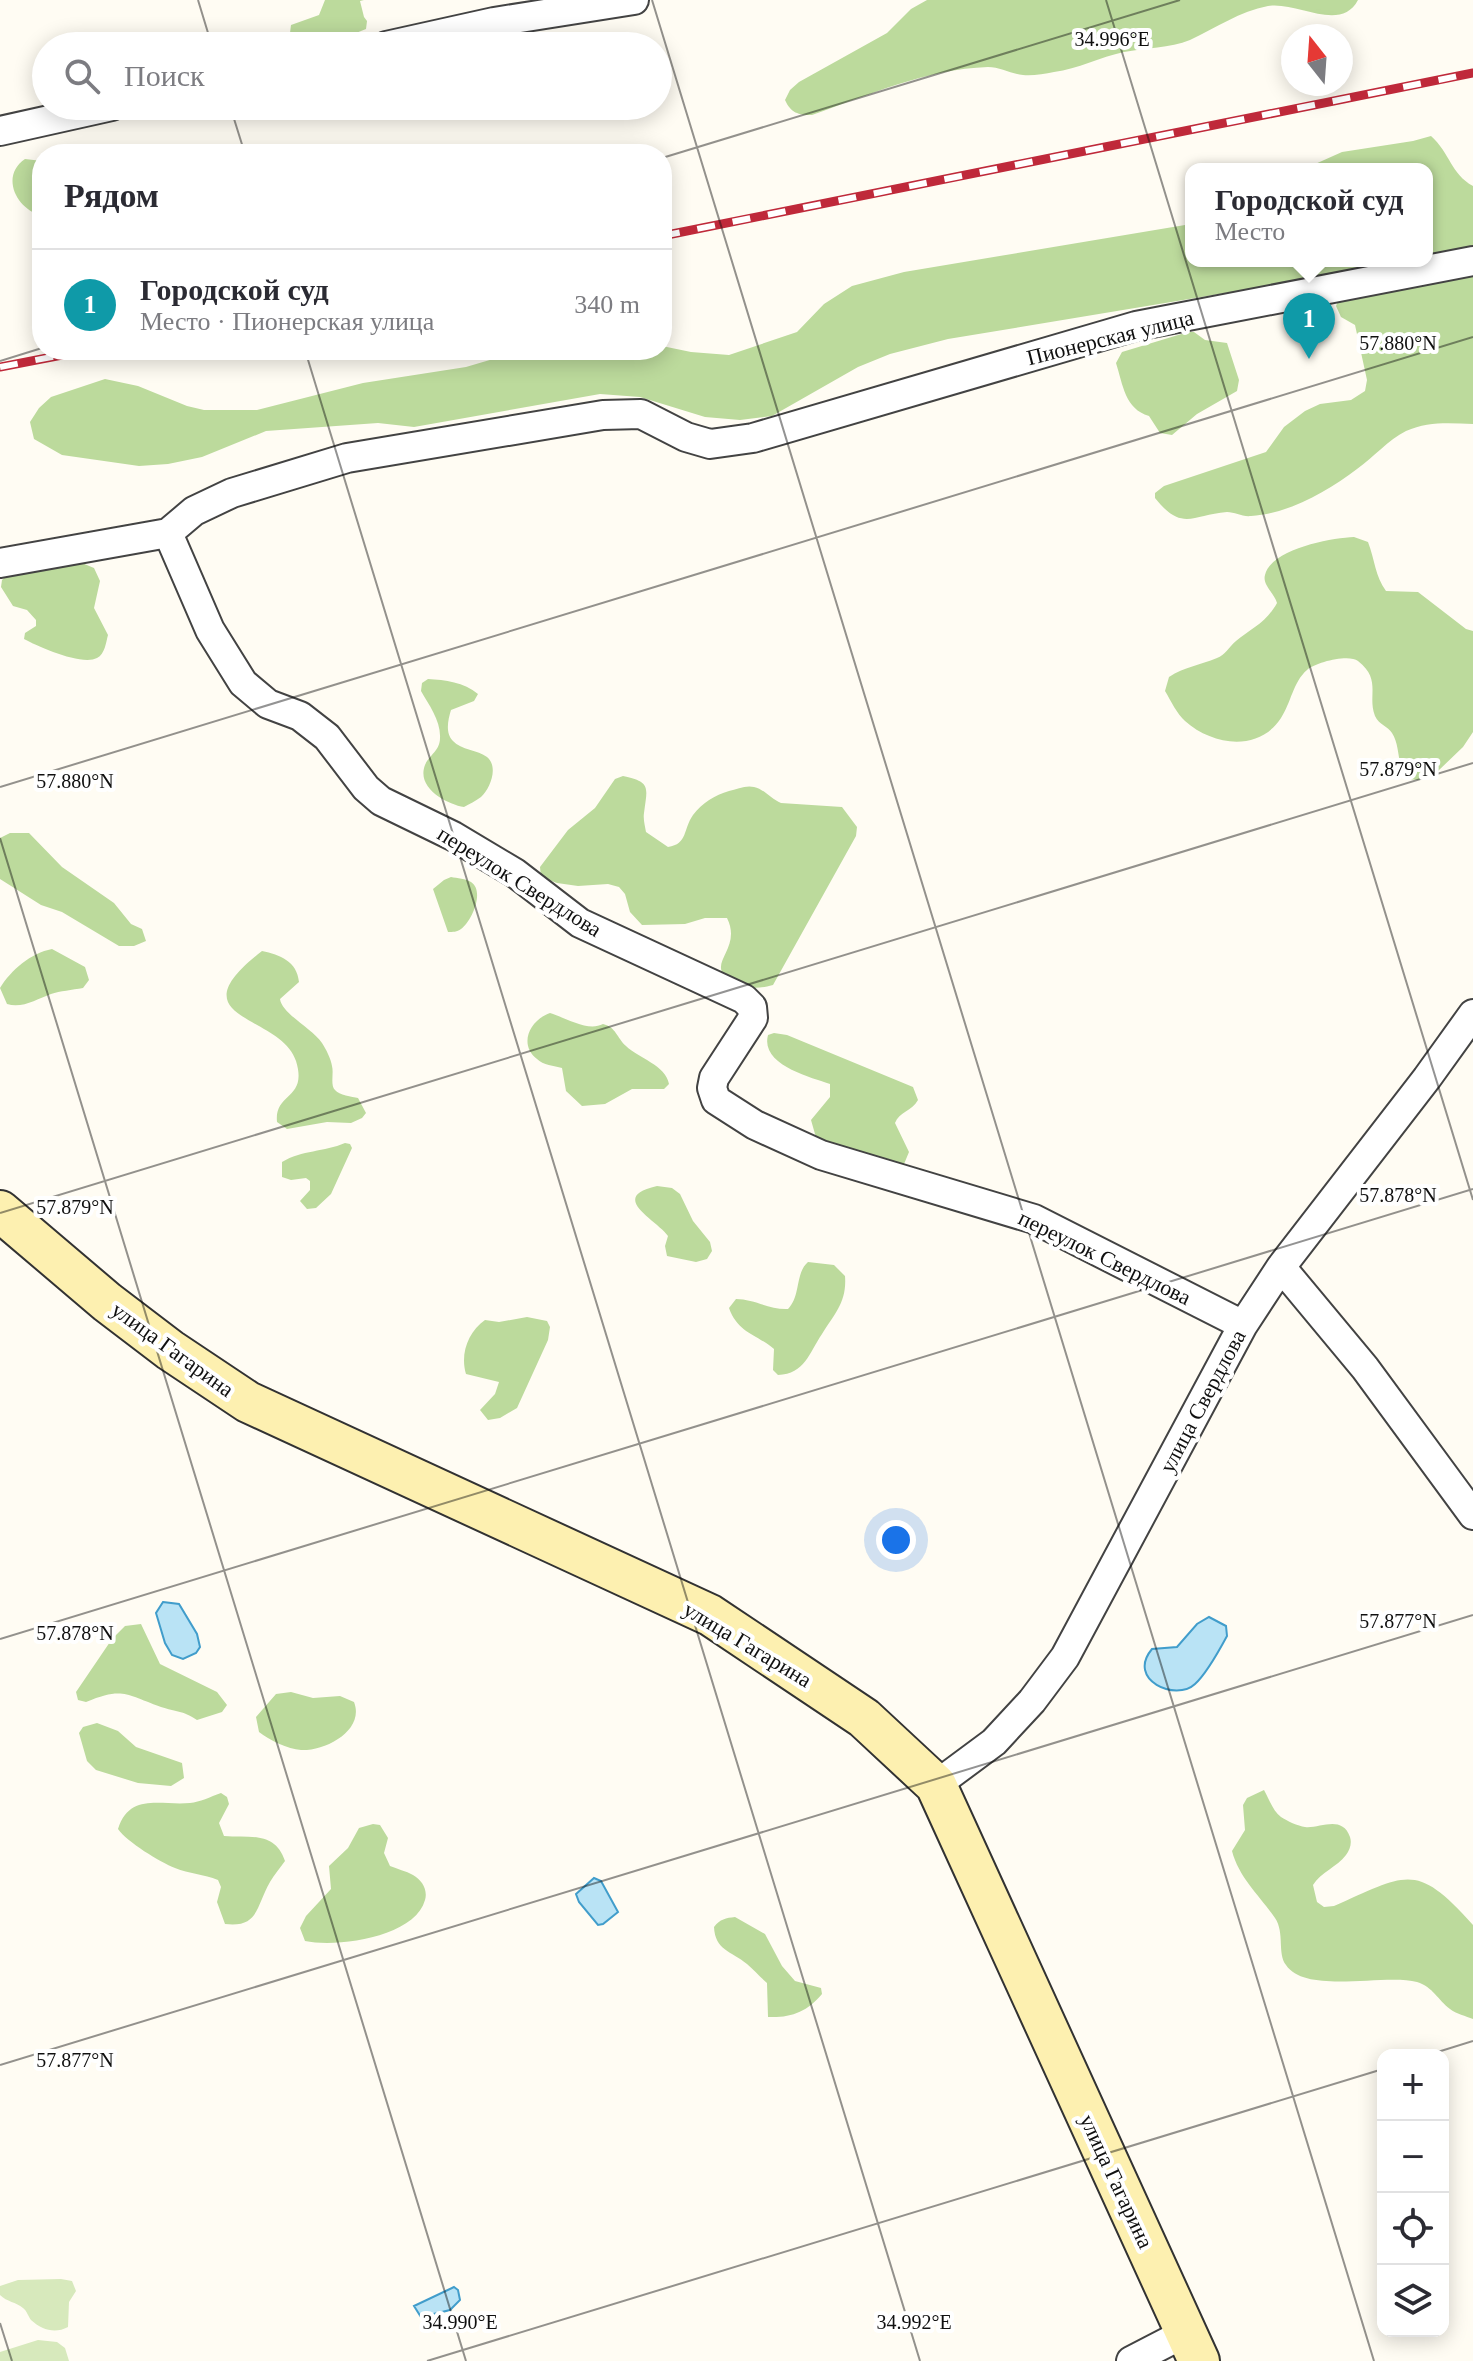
<!DOCTYPE html>
<html lang="ru">
<meta charset="utf-8">
<style>
body{margin:0;font-family:"Times New Roman",serif;background:#f2f2f3;color:#2b2b33}
.controls{position:absolute;right:24px;bottom:24px;display:grid;overflow:hidden;border-radius:16px;box-shadow:0 4px 20px #0003}
.controls button{width:72px;height:72px;display:grid;place-items:center;padding:0;border:0;border-bottom:2px solid #e1e1e2;background:#fff;color:#2b2b33;font:40px sans-serif}
.compass{position:absolute;left:1281px;top:24px;width:72px;height:72px;border-radius:50%;background:#fff;box-shadow:0 4px 20px #0003;rotate:343deg}
.you{position:absolute;left:896px;top:1540px;width:28px;height:28px;margin:-20px;border:6px solid #fff;border-radius:50%;background:#1a73e8;box-shadow:0 0 0 12px #1a73e833}
.badge{display:grid;place-items:center;width:52px;height:52px;border-radius:50%;background:#bf293a;color:#fff;font-size:26px;font-weight:700}
.pin{position:absolute;translate:-50% -66px;filter:drop-shadow(0 2px 4px #0008)}
.pin::after{content:'';position:absolute;top:42px;width:28px;height:24px;background:inherit;clip-path:polygon(0 0,100% 0,50% 100%)}
.popup{position:absolute;left:1185px;top:163px;width:248px;height:104px;box-sizing:border-box;display:grid;place-content:center;border-radius:16px;background:#fff;filter:drop-shadow(0 2px 6px #0005);font-size:26px;white-space:nowrap;color:#7c7c81}
.popup b{font-size:30px;color:#2b2b33}
.popup::after{content:'';position:absolute;left:50%;top:100%;margin-left:-16px;border:16px solid transparent;border-top-color:#fff}
.list{margin:0;padding:0;list-style:none}
h2{display:flex;justify-content:space-between;align-items:center;height:104px;margin:0;padding:0 32px;font-size:34px}
h2 small{font-size:26px;font-weight:400;color:#7c7c81}
.list li{display:grid;grid-template-columns:52px 1fr auto;gap:24px;align-items:center;box-sizing:border-box;height:112px;padding:0 32px;border-top:2px solid #e1e1e2}
.list b{display:block;font-size:30px;white-space:nowrap}
.list p{margin:0;font-size:26px;white-space:nowrap;color:#7c7c81}
.list em{font-size:26px;font-style:normal;color:#7c7c81}
.icon{flex:none;width:44px;height:44px;fill:none;stroke:currentColor;stroke-width:2;stroke-linecap:round;stroke-linejoin:round}
.map{position:relative;flex:none;width:1473px;height:2361px;overflow:hidden}
.search{position:absolute;background:#fff;box-shadow:0 4px 20px #0003;left:32px;top:32px;width:640px;height:88px;display:flex;align-items:center;gap:20px;box-sizing:border-box;padding:0 28px;border-radius:44px;color:#7c7c81;font-size:30px}
.panel{position:absolute;background:#fff;box-shadow:0 4px 20px #0003;left:32px;top:144px;width:640px;height:216px;border-radius:32px}
.map>svg:first-child{display:block}
.green{fill:#d7e9bc}
.forest{fill:#bcda9c}
.water{fill:#b9e3f5;stroke:#419dcb;stroke-width:2}
.lines{fill:none;stroke-linecap:round;stroke-linejoin:round}
.minor-casing{stroke:#434343;stroke-width:32}
.secondary-casing{stroke:#323232;stroke-width:44}
.minor{stroke:#fff;stroke-width:28}
.secondary{stroke:#fdf0b0;stroke-width:40}
.rail-casing{stroke:#bf293a;stroke-width:9}
.rail{stroke:#fff;stroke-width:6;stroke-dasharray:18;stroke-linecap:butt}
.ticks{fill:none;stroke:#101010;stroke-width:2;stroke-opacity:0.45}
.labels{text-anchor:middle;stroke-width:8;stroke-linejoin:round;paint-order:stroke}
.street-label{font-size:22px;fill:#101010;stroke:#fff}
.ticks-label{font-size:20px;text-anchor:middle;fill:#101010;stroke:#fff;stroke-width:8;stroke-linejoin:round;paint-order:stroke}
</style>
<div class="map">
<svg width="1473" height="2361" viewBox="0 0 1473 2361">
<rect width="100%" height="100%" fill="#fffcf3"/>
<path class="green" d="M 61,2279 L 72,2281 L 76,2291 L 69,2302 L 68,2327 C 55,2334 42,2330 31,2320 C 28,2316 27,2311 23,2308 C 16,2302 7,2302 0,2295 L 0,2286 L 18,2280 Z
M 38,2340 L 57,2342 L 65,2348 L 69,2361 L 0,2361 L 0,2352 Z"/>
<path class="forest" d="M 325,0 L 364,0 L 360,1 L 364,17 L 367,21 L 366,29 C 343,39 317,47 293,39 L 290,33 L 291,25 L 319,15 Z
M 927,0 L 1358,0 C 1341,33 1296,1 1268,6 C 1240,11 1216,28 1190,40 C 1170,48 1145,48 1124,52 C 1100,57 1078,69 1054,72 C 1044,74 1032,76 1023,75 C 1011,74 1000,67 988,67 C 926,69 869,95 812,115 C 798,115 791,113 785,100 L 790,90 L 799,82 L 887,33 L 911,9 Z
M 1431,136 C 1450,153 1451,174 1473,186 L 1473,247 L 1427,260 L 1427,169 L 1304,169 L 1342,152 L 1413,141 Z
M 25,159 L 42,161 L 42,216 C 16,209 0,176 25,159 Z
M 1191,224 L 1191,261 L 1419,261 L 948,339 L 890,354 L 858,367 L 772,416 L 740,420 L 705,417 L 640,397 L 600,394 L 414,427 L 378,423 L 266,431 L 202,457 L 168,464 L 139,466 L 62,455 L 34,439 L 30,422 L 39,408 L 51,397 L 105,379 L 138,386 L 187,406 L 204,410 L 257,410 L 363,383 L 466,367 L 523,350 L 662,350 L 662,346 L 691,352 L 729,355 L 797,332 L 824,304 L 852,286 L 904,272 Z
M 1473,271 L 1473,424 C 1450,423 1428,421 1406,431 C 1388,440 1374,457 1357,469 C 1328,491 1288,514 1251,516 C 1242,517 1235,512 1227,512 C 1192,515 1182,532 1155,498 L 1155,493 L 1164,486 L 1266,452 L 1284,427 L 1305,411 L 1320,404 L 1351,400 L 1365,391 L 1367,380 L 1355,325 L 1341,317 L 1336,306 L 1338,301 Z
M 1188,332 L 1194,332 L 1205,340 L 1227,343 L 1239,380 L 1237,391 L 1197,414 L 1172,435 L 1160,433 L 1149,416 C 1125,409 1123,385 1116,363 L 1122,352 Z
M 1354,537 L 1368,542 C 1375,560 1375,576 1386,591 L 1418,592 L 1466,629 L 1473,631 L 1473,732 L 1463,747 L 1438,771 L 1418,780 L 1408,779 C 1396,766 1401,747 1392,733 C 1388,726 1379,725 1375,716 C 1367,695 1382,680 1358,661 C 1349,654 1316,662 1307,670 C 1293,682 1291,703 1281,718 C 1259,752 1213,746 1185,721 C 1177,714 1171,701 1165,691 L 1169,677 C 1184,667 1200,665 1217,658 C 1225,655 1229,647 1236,641 C 1252,628 1266,623 1277,603 C 1275,594 1262,585 1265,575 C 1271,549 1331,538 1354,537 Z
M 70,563 L 82,563 L 94,568 L 100,581 L 94,608 L 108,635 C 106,642 105,654 97,658 C 82,666 39,647 24,639 L 25,633 L 36,626 L 36,620 L 27,610 L 13,606 L 1,587 L 2,580 L 7,575 Z
M 428,679 C 445,680 464,682 478,694 L 474,701 L 451,710 C 448,720 445,733 453,741 C 461,750 478,750 487,757 C 499,767 490,789 481,797 C 476,801 469,804 464,807 C 447,804 416,788 425,765 C 429,755 440,751 440,738 C 441,721 429,705 421,691 L 422,683 Z
M 623,776 C 652,782 647,788 644,813 C 643,819 645,826 646,832 L 668,847 C 688,844 683,829 693,815 C 702,803 715,795 729,791 C 737,789 746,785 754,787 C 764,789 771,799 781,803 L 842,807 L 857,827 L 856,836 L 773,985 C 757,989 751,989 736,983 C 699,966 744,952 727,918 L 705,918 L 685,924 L 642,925 L 630,912 L 625,894 L 619,887 L 608,884 L 578,886 L 557,883 L 541,877 L 540,867 L 568,830 L 595,808 L 615,779 Z
M 10,833 L 29,833 L 62,867 L 114,903 L 131,924 L 142,929 L 146,941 L 134,946 L 119,946 L 62,912 L 41,905 L 0,879 L 0,838 Z
M 451,877 C 457,878 466,879 471,882 C 485,891 472,921 461,929 C 457,932 453,932 448,932 L 433,889 L 444,880 Z
M 52,949 L 85,967 L 89,980 L 83,988 C 72,990 60,991 51,994 C 37,999 22,1009 7,1004 L 0,988 C 11,970 31,953 52,949 Z
M 262,951 C 280,955 297,961 299,982 L 280,999 C 282,1014 312,1028 322,1043 C 326,1049 331,1059 332,1066 C 334,1073 330,1085 335,1090 C 339,1095 352,1097 358,1098 L 366,1113 L 362,1118 L 351,1123 L 327,1122 L 287,1129 L 277,1122 C 274,1092 308,1100 296,1061 C 280,1013 172,1021 262,951 Z
M 550,1013 C 566,1018 588,1032 603,1024 C 616,1027 617,1038 626,1046 C 638,1058 666,1065 669,1084 L 664,1089 L 632,1089 L 605,1104 L 582,1106 L 566,1091 L 562,1068 C 554,1066 543,1065 537,1059 C 518,1044 530,1020 550,1013 Z
M 774,1033 L 787,1035 L 913,1087 L 918,1100 C 912,1111 899,1112 895,1123 L 909,1152 L 904,1164 L 885,1169 L 817,1141 L 811,1120 L 830,1097 L 830,1084 C 810,1077 760,1065 768,1035 Z
M 345,1143 L 350,1144 L 352,1148 L 331,1194 L 316,1208 L 307,1209 L 300,1201 L 310,1190 L 310,1181 L 306,1178 L 291,1180 L 282,1177 L 282,1162 C 302,1150 324,1152 345,1143 Z
M 657,1186 L 672,1188 L 680,1194 L 693,1221 L 710,1242 L 712,1251 L 707,1259 L 696,1262 L 667,1256 L 665,1246 L 668,1236 C 657,1220 607,1197 657,1186 Z
M 808,1262 L 834,1265 L 845,1276 C 847,1302 835,1313 822,1334 C 809,1353 805,1374 778,1375 L 773,1370 L 774,1349 C 756,1334 738,1333 729,1308 L 736,1299 C 754,1299 770,1310 788,1309 C 801,1296 795,1273 808,1262 Z
M 527,1317 L 547,1321 L 550,1327 L 548,1340 L 517,1408 L 500,1418 L 488,1420 L 480,1410 L 495,1394 L 499,1382 L 466,1374 C 460,1354 468,1332 485,1320 L 499,1322 Z
M 141,1624 L 160,1664 L 217,1692 L 227,1705 L 222,1712 L 197,1720 C 182,1710 176,1712 161,1707 C 125,1694 123,1687 86,1702 L 78,1700 L 76,1692 L 112,1639 L 125,1626 Z
M 291,1692 L 313,1698 L 340,1696 L 354,1702 C 365,1730 326,1751 301,1750 C 288,1749 269,1740 259,1732 L 256,1717 L 276,1694 Z
M 97,1723 L 118,1731 L 136,1747 L 182,1763 L 184,1778 L 171,1786 L 138,1783 L 96,1770 L 87,1761 L 79,1733 L 83,1727 Z
M 1264,1790 C 1269,1799 1273,1811 1281,1817 C 1287,1821 1298,1826 1305,1827 C 1319,1829 1342,1814 1350,1837 C 1352,1843 1350,1850 1346,1855 C 1337,1867 1321,1872 1313,1885 L 1317,1902 L 1324,1907 L 1334,1906 C 1407,1874 1416,1861 1473,1925 L 1473,2019 C 1466,2016 1456,2014 1450,2009 C 1438,2000 1433,1987 1417,1982 C 1385,1973 1306,1995 1286,1965 C 1277,1953 1285,1933 1275,1918 C 1260,1896 1239,1878 1232,1851 L 1245,1830 L 1243,1805 L 1247,1798 Z
M 221,1793 L 227,1797 L 229,1804 L 219,1823 L 224,1836 C 250,1838 275,1831 285,1861 C 280,1868 274,1875 270,1882 C 256,1906 259,1928 225,1924 L 217,1902 L 221,1887 L 218,1880 C 204,1874 189,1874 175,1868 C 160,1862 127,1842 118,1829 C 130,1792 161,1806 190,1803 C 200,1802 210,1797 221,1793 Z
M 373,1824 L 380,1825 L 388,1838 L 384,1853 L 390,1866 C 397,1869 406,1871 413,1875 C 422,1880 428,1890 425,1900 C 415,1937 337,1948 305,1941 L 300,1928 L 306,1916 L 331,1889 L 329,1866 L 348,1848 L 359,1828 Z
M 735,1917 L 765,1934 L 782,1966 L 795,1981 L 821,1988 L 822,1994 C 807,2012 791,2018 768,2017 L 767,1983 C 760,1977 754,1970 747,1964 C 731,1951 715,1950 714,1927 C 720,1919 726,1918 735,1917 Z"/>
<path class="water" d="M 163,1602 L 179,1604 L 197,1634 L 200,1647 L 196,1653 L 183,1659 L 172,1655 L 165,1643 L 156,1613 Z
M 1209,1617 L 1226,1626 L 1227,1636 C 1220,1649 1205,1675 1195,1684 C 1176,1702 1126,1680 1152,1649 L 1177,1647 L 1197,1624 Z
M 594,1878 L 601,1881 L 618,1912 L 603,1924 L 598,1925 L 579,1902 L 576,1894 Z
M 454,2287 L 458,2290 L 460,2300 L 450,2310 L 421,2317 L 414,2306 Z"/>
<g class="lines">
<g class="minor-casing">
<path id="minor" d="M 386,46 L 494,22 L 634,0
M 0,131 L 112,106
M 168,533 L 210,630 L 243,683 L 268,704 L 300,716 L 327,737 L 366,788 L 381,801 L 453,836 L 515,873 L 580,923 L 744,999 L 752,1007 L 753,1018 L 714,1078 L 712,1088 L 716,1100 L 755,1125 L 821,1155 L 1034,1219 L 1243,1325
M 0,563 L 168,533 L 194,511 L 232,493 L 347,458 L 603,415 L 641,414 L 686,437 L 710,444 L 753,438 L 1136,326 L 1473,261
M 1281,1267 L 1365,1368 L 1473,1515
M 936,1785 L 994,1742 L 1032,1701 L 1065,1657 L 1243,1325 L 1281,1267 L 1427,1078 L 1473,1014
M 1131,2361 L 1187,2332"/>
</g>
<g class="secondary-casing">
<path id="secondary" d="M 0,1211 L 107,1302 L 170,1350 L 248,1402 L 710,1615 L 864,1718 L 936,1785 L 1199,2361"/>
</g>
<use href="#minor" class="minor"/>
<use href="#secondary" class="secondary"/>
<g class="rail-casing">
<path id="rail" d="M 662,236 L 1473,73
M 0,367 L 88,350"/>
</g>
<use href="#rail" class="rail"/>
</g>
<path class="ticks" d="M 198,0 L 212,46M 652,0 L 1374,2361M 1106,0 L 1473,1200M 230,106 L 245,154M 662,158 L 1180,0M 305,350 L 920,2361M 0,361 L 42,348M 0,787 L 1473,337M 0,838 L 466,2361M 0,1213 L 1473,763M 0,1639 L 1473,1189M 1428,2055 L 1473,2041M 0,2065 L 1473,1615M 0,2323 L 12,2361M 427,2361 L 1383,2069"/>
<g class="labels">
<g class="street-label">
<text transform="translate(1110 337) rotate(-14)" y="8">Пионерская улица</text>
<text transform="translate(520 881) rotate(32)" y="8">переулок Свердлова</text>
<text transform="translate(1105 1257) rotate(26)" y="8">переулок Свердлова</text>
<text transform="translate(173 1349) rotate(36)" y="8">улица Гагарина</text>
<text transform="translate(1202 1401) rotate(-62)" y="8">улица Свердлова</text>
<text transform="translate(748 1644) rotate(31)" y="8">улица Гагарина</text>
<text transform="translate(1117 2181) rotate(65)" y="8">улица Гагарина</text>
</g>
</g>
<g class="ticks-label">
<text x="1112" y="46">34.996°E</text>
<text x="1398" y="350">57.880°N</text>
<text x="1398" y="776">57.879°N</text>
<text x="75" y="788">57.880°N</text>
<text x="1398" y="1202">57.878°N</text>
<text x="75" y="1214">57.879°N</text>
<text x="1398" y="1628">57.877°N</text>
<text x="75" y="1640">57.878°N</text>
<text x="75" y="2067">57.877°N</text>
<text x="460" y="2329">34.990°E</text>
<text x="914" y="2329">34.992°E</text>
</g>
</svg>
<div class="controls">
<button>+</button>
<button>−</button>
<button><svg class="icon" aria-label="locate" viewBox="0 0 24 24"><circle cx="12" cy="12" r="6"/><path d="M12 2v4M12 18v4M2 12h4M18 12h4"/></svg></button>
<button><svg class="icon" aria-label="layers" viewBox="0 0 24 24"><path d="M12 4l9 5-9 5-9-5zM3 14l9 5 9-5"/></svg></button>
</div>
<svg class="compass" viewBox="-18 -18 36 36"><path d="M0-13l5 13h-10z" fill="#e53935"/><path d="M0 13l5-13h-10z" fill="#7c7c81"/></svg>
<div class="you"></div>
<div class="pin badge" style="left:1309px;top:359px;background:#0f9aa8">1</div>
<div class="popup"><b>Городской суд</b>Место</div>
<div class="search"><svg class="icon" aria-label="search" viewBox="0 0 24 24"><circle cx="10" cy="10" r="6"/><path d="M15 15l6 6"/></svg>Поиск</div>
<section class="panel">
<h2>Рядом<small></small></h2>
<ul class="list">
<li><span class="badge" style="background:#0f9aa8">1</span><div><b>Городской суд</b><p>Место · Пионерская улица</p></div><em>340 m</em></li>
</ul>
</section>
</div>
